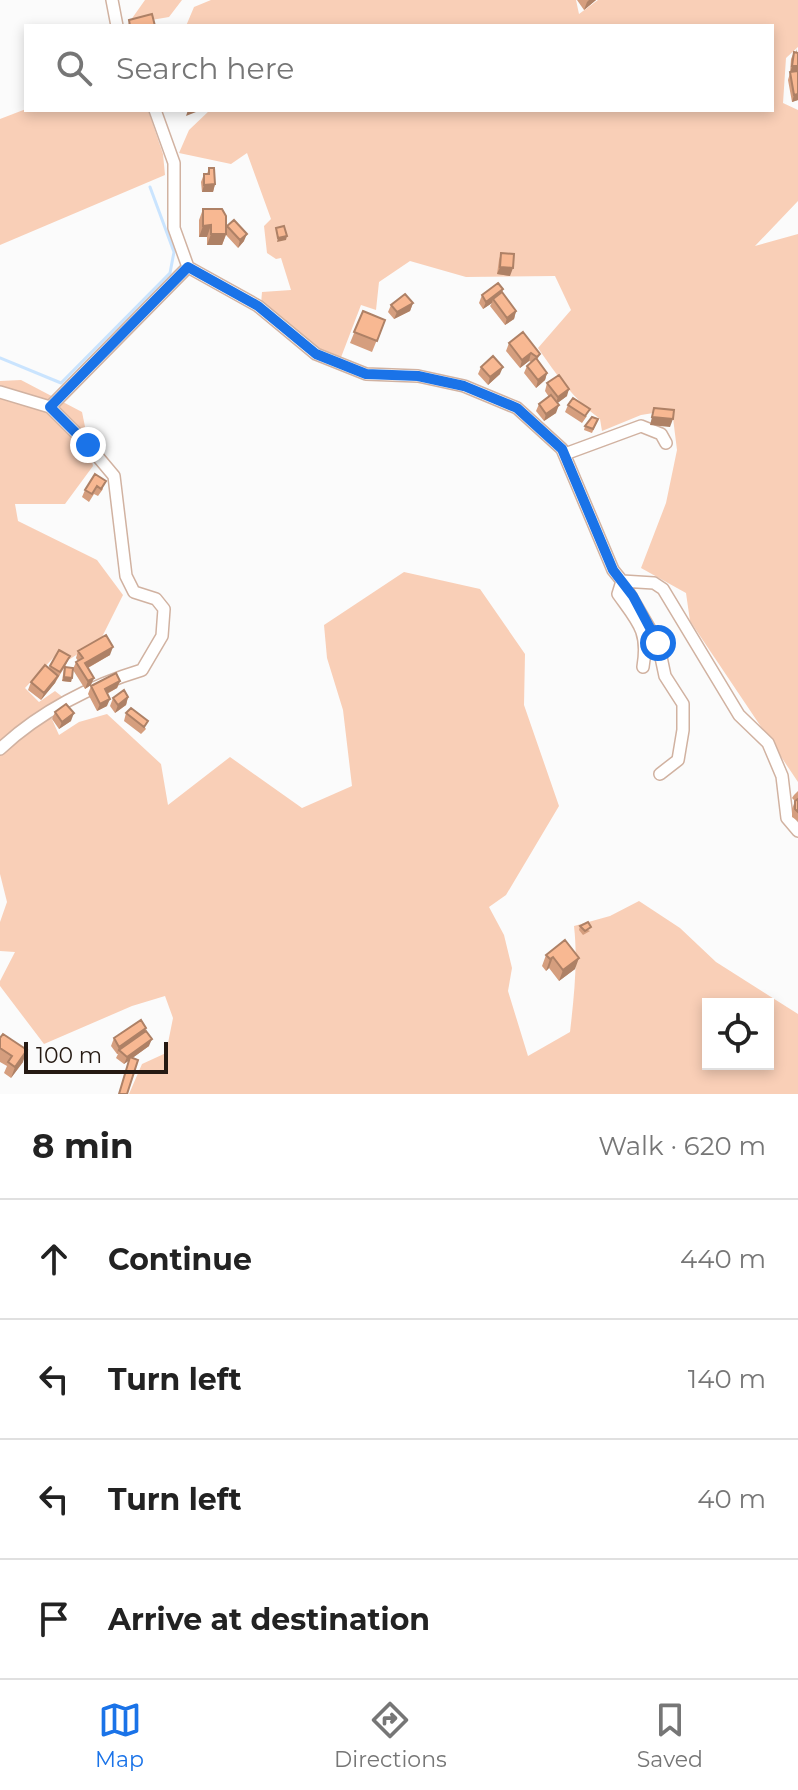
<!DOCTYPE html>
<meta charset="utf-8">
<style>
body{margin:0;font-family:Montserrat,sans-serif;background:#f2f2f2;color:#222}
.controls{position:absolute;right:24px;bottom:24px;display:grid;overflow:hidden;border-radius:0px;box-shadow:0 4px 12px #0003}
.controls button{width:72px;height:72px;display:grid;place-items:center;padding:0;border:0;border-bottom:2px solid #e0e0e0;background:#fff;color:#222;font:40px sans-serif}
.scale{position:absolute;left:24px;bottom:20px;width:144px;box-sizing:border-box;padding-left:8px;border:4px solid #251a13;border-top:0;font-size:22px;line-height:28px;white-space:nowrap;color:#251a13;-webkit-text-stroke:6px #fbfbfb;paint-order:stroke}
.stop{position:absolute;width:24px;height:24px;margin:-18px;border:6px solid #1a73e8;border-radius:50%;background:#fff}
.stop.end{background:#1a73e8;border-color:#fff;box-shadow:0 2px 8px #0008}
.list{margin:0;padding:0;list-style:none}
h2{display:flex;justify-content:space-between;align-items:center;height:104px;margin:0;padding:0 32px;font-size:34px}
h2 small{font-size:26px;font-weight:400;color:#767676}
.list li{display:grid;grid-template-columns:52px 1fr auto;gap:24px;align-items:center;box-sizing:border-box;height:120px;padding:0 32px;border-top:2px solid #e0e0e0}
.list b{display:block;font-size:30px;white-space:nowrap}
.list em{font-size:26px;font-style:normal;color:#767676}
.icon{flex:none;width:44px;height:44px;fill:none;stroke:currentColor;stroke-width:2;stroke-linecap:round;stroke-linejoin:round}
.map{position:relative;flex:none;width:798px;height:1094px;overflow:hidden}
.search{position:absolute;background:#fff;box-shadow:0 4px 12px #0003;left:24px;right:24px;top:24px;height:88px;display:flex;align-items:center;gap:20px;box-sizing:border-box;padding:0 28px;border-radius:0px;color:#767676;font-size:30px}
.sheet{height:584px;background:#fff}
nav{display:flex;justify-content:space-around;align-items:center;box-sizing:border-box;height:112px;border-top:2px solid #e0e0e0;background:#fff;font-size:22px;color:#767676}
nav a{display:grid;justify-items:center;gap:4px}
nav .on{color:#1a73e8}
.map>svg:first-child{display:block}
.green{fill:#f9cfb7;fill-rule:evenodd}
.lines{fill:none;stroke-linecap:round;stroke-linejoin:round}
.stream{stroke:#cae4fe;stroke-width:3}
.minor-casing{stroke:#d1b2a1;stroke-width:14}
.minor{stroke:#fff;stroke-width:11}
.wall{fill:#d59e7e}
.shaded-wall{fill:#ae8166}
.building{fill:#f8b892;stroke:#ae8166;stroke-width:2}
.route{stroke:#1a73e8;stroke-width:10}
</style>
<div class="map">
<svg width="798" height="1094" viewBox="0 0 798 1094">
<rect width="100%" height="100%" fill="#fbfbfb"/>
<path class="green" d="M 145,0 L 182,0 L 169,17 L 128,24 Z
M 211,0 L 576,0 L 579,14 L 598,0 L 798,0 L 798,47 L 786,58 L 783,103 L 798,110 L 798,201 L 755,246 L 798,234 L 798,782 L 690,621 L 686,593 L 641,568 L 666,503 L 677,450 L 672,410 L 641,415 L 602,431 L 600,419 C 574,400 556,374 538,348 L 571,310 L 555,276 L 466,277 L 410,261 L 379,282 L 376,310 L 361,305 L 340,360 L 318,352 L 261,304 L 262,292 L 291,290 L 281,258 L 276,259 L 267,253 L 264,226 L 271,219 L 247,153 L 231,164 L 179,153 L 189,130 L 210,110 L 772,110 L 772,26 L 186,26 L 194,7 Z
M 26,109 L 148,110 L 163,154 L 165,175 L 0,245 L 0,119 Z
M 21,380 L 82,412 L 93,466 L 65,504 L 15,504 L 18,521 L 97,560 L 123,595 L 101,639 L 70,659 L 55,656 L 25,688 L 39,702 L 55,691 L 65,699 L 51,717 L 59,735 L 79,722 L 107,714 L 161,764 L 168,805 L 230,757 L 302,808 L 352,786 L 343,710 L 327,658 L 324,625 L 404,572 L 480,589 L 525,654 L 524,705 L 559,806 L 506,895 L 489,907 L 504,935 L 512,968 L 508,991 L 528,1056 L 570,1032 C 574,997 578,961 574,926 L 610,916 L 639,901 L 680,928 L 716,962 L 798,1014 L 798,1094 L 129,1094 L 142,1064 L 166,1053 L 173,1018 L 165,996 L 132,1006 L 44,1044 L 0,986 L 0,981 L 15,952 L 0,951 L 0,922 L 7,902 L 0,874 L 0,381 ZM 708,1004 L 768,1004 L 768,1064 L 708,1064 Z"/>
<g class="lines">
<path class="stream" d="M 0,358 L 61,383 L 170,273 L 174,252 L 150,187"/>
<g class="minor-casing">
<path id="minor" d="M 112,0 L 117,26
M 155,110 L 174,163 L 174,228 L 188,267 L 258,306 L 316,354 L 366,374 L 418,376 L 464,386 L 517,408 L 562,449 L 613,570 L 622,581 L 654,583 L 663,589 L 739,715 L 768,743 L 782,776 L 787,818 L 798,831
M 0,392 L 50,407 L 188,267
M 565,454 L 641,426 L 661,434 L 666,443
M 622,581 L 658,643 L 665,676 L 683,704 L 683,730 L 678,760 L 660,774
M 622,581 L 618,594 C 638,622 649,631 643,667
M 0,749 C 39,712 92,685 142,670 L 162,636 L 164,609 L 156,599 L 134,592 L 126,576 L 114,476 L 88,445 L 50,407"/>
</g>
<use href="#minor" class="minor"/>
</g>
<path class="wall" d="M 577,0 L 596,0 L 584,10 Z
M 797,49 L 798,100 L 792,102 L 788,80 L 790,73 L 791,59 L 794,52 L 796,52 Z
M 209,168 L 215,184 L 213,192 L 202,192 L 201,182 L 204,174 L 207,174 Z
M 203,209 L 226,228 L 227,226 L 244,241 L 238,248 L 226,235 L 222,245 L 207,245 L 207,237 L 199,237 L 199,220 Z
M 501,253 L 510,276 L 497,274 L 499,260 Z
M 502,292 L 516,311 L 514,319 L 505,325 L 490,306 L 492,303 L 483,309 L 479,303 L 482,295 Z
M 413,303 L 410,311 L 394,319 L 388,312 L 391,305 Z
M 363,311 L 385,320 L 372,352 L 350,343 Z
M 509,343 L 540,354 L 537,360 L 547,373 L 545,380 L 536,388 L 524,373 L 527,366 L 531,362 L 529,361 L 520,368 L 506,351 Z
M 481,367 L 500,374 L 488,385 L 478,374 Z
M 547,383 L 567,396 L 557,403 L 556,413 L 544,421 L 536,411 L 539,404 L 549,397 L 545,391 Z
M 568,405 L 587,416 L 582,423 L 565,412 Z
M 598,419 L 592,433 L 584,430 L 585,426 Z
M 95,474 L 103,489 L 98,496 L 94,494 L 89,502 L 82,497 L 85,490 Z
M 59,650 L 70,656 L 65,667 L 73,669 L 76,662 L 78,661 L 76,658 L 78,651 L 110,655 L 88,668 L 91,685 L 85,689 L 73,670 L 71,682 L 62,681 L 64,668 L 55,683 L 41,700 L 28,690 L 31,682 L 49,668 Z
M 120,681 L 117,688 L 107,694 L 107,706 L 97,711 L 88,694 L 91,686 Z
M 128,697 L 126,705 L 115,713 L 110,706 L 113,698 Z
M 131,708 L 146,729 L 141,734 L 124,721 L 126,713 Z
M 55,712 L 71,721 L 59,729 L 52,719 Z
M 798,791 L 798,821 L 792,817 L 792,809 L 795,801 L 792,798 L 794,795 Z
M 580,926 L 590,931 L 583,935 L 579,930 Z
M 565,940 L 575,969 L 559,981 L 549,968 L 546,971 L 542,966 L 546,955 Z
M 145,1031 L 149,1046 L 124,1064 L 116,1058 L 118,1054 L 117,1054 L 111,1046 L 114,1038 Z
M 0,1038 L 23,1062 L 11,1078 L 4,1073 L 7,1066 L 0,1062 Z"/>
<path class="shaded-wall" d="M 589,0 L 596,0 L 584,10 L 587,2 Z
M 792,66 L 798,66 L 798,74 L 790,73 Z
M 798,94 L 798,100 L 792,102 L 794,95 Z
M 188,110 L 196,110 L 196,112 L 186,116 Z
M 215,184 L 213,192 L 202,192 L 204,185 Z
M 211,225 L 207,237 L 199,237 L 203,226 Z
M 211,234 L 226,234 L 222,245 L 207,245 Z
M 247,234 L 244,241 L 238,248 L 240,240 Z
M 287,236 L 286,240 L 277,242 L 278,238 Z
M 500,267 L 513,268 L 510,276 L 497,274 Z
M 503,289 L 500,297 L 493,299 L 492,303 L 483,309 L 486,302 Z
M 413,303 L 410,311 L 394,319 L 397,312 Z
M 516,311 L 514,319 L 505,325 L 507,318 Z
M 531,353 L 529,361 L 520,368 L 522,360 Z
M 503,367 L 500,374 L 488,385 L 490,377 Z
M 547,373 L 545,380 L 536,388 L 538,380 Z
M 569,389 L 567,396 L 555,405 L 558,397 Z
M 559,405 L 556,413 L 544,421 L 546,414 Z
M 652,417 L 673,419 L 670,427 L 650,425 Z
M 113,647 L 110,655 L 82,671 L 85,663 Z
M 58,676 L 55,683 L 41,700 L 44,693 Z
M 64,677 L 72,678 L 71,682 L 62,681 Z
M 94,678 L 91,685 L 85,689 L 88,681 Z
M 120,681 L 117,688 L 102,696 L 105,689 Z
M 128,697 L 126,705 L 115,713 L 118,705 Z
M 110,699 L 107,706 L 97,711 L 100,704 Z
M 74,713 L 71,721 L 59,729 L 62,722 Z
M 553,957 L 549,968 L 546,971 L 550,959 Z
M 579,958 L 575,969 L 559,981 L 563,970 Z
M 146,1028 L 144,1036 L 119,1050 L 117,1054 L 119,1047 Z
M 152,1039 L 149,1046 L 124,1064 L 127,1057 Z
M 27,1050 L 23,1062 L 11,1078 L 15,1067 Z"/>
<path class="building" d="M 152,14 L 155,26 L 130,26 L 129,20 Z
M 794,52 L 798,53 L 798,66 L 792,66 Z
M 798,71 L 798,94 L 794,95 L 790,72 Z
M 209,168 L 214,168 L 215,184 L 204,185 L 204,174 L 209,174 Z
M 203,209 L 222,209 L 226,216 L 226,234 L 211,234 L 211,225 L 203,226 Z
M 234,220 L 247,234 L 240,240 L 227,226 Z
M 284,226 L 287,236 L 278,238 L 276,228 Z
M 501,253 L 514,254 L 513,268 L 500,267 Z
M 498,283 L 503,289 L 486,302 L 482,295 Z
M 502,292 L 516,311 L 507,318 L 493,299 Z
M 405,294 L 413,303 L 397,312 L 391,305 Z
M 363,311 L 385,320 L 377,341 L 354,332 Z
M 523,332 L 540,354 L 537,357 L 531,353 L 522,360 L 509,343 Z
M 493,356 L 503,367 L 490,377 L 481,367 Z
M 536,358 L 547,373 L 538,380 L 527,366 Z
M 559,375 L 569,389 L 558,397 L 547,383 Z
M 551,395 L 559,405 L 546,414 L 539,404 Z
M 573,398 L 590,409 L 585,416 L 568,405 Z
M 654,408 L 674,410 L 673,419 L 652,417 Z
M 592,417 L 598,419 L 593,429 L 585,426 Z
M 95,474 L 106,481 L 101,489 L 97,486 L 92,494 L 85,490 Z
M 106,635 L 113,647 L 85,663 L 94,678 L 88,681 L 76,662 L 83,658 L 78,651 Z
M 59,650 L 70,656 L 60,672 L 50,666 Z
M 45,665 L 58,676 L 44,693 L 31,682 Z
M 65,667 L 73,668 L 72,678 L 64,677 Z
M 116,673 L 120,681 L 105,689 L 110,699 L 100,704 L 91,686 Z
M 124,690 L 128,697 L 118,705 L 113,698 Z
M 66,704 L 74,713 L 62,722 L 55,712 Z
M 131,708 L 148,721 L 144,727 L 126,713 Z
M 798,799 L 798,812 L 795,809 L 795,801 Z
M 588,922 L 591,927 L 585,931 L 580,926 Z
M 565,940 L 579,958 L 563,970 L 553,957 L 550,959 L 546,955 Z
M 141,1020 L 146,1028 L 119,1047 L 114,1038 Z
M 146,1031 L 152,1039 L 127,1057 L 119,1050 Z
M 3,1034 L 27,1050 L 15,1067 L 8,1062 L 12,1056 L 0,1048 L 0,1038 Z
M 130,1057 L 138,1060 L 127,1094 L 119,1094 Z"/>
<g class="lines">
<path class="route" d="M 88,445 L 50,407 L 188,267 L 258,306 L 316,354 L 366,374 L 418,376 L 464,386 L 517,408 L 562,449 L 613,570 L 633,596 L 658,643"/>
</g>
</svg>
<div class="controls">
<button><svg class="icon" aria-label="locate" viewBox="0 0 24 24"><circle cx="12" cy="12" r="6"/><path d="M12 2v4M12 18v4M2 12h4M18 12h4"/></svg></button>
</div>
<div class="scale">100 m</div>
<div class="stop" style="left:658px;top:643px"></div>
<div class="stop end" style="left:88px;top:445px"></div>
<div class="search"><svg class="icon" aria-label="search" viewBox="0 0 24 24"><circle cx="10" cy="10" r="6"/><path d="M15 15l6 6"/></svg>Search here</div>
</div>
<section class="sheet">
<h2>8 min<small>Walk · 620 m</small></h2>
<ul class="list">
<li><svg class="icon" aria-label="ahead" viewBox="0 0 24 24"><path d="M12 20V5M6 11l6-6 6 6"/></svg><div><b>Continue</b></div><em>440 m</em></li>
<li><svg class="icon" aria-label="left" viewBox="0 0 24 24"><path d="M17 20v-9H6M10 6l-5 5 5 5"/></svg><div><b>Turn left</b></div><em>140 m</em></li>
<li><svg class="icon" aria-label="left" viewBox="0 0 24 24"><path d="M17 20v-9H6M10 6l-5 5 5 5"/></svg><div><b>Turn left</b></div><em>40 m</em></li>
<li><svg class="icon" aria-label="arrive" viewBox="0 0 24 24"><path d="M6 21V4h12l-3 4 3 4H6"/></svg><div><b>Arrive at destination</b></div></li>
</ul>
</section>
<nav>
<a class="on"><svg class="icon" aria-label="map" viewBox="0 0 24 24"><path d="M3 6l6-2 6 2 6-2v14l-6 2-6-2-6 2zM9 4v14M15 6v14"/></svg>Map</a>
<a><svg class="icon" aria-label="directions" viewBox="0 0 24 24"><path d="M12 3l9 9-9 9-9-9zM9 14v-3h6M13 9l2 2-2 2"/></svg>Directions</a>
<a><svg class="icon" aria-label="saved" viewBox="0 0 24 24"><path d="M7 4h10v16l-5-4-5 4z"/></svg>Saved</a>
</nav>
